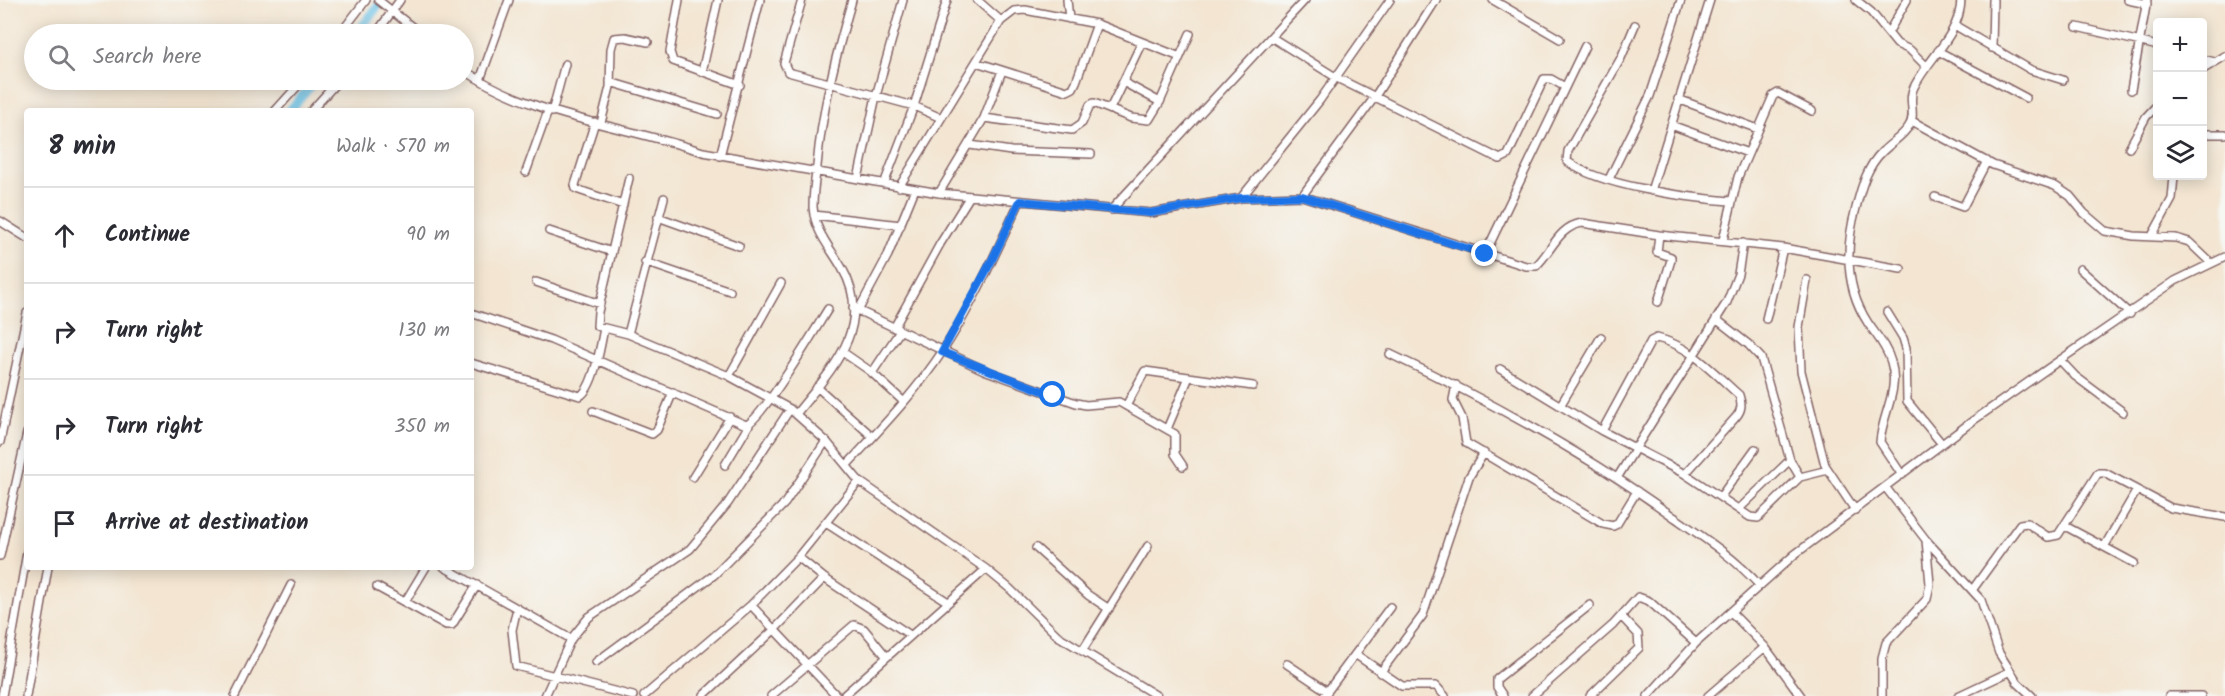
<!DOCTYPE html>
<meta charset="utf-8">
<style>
body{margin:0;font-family:Kalam,sans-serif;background:#f2f2f3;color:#2b2b33}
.controls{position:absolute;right:18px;top:18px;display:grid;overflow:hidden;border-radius:6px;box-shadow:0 3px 15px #0003}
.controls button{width:54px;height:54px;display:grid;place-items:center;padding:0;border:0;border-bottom:2px solid #e1e1e2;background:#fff;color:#2b2b33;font:30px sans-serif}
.stop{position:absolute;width:18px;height:18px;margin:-14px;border:4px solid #1a73e8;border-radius:50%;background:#fff}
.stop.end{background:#1a73e8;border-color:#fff;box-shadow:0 2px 6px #0008}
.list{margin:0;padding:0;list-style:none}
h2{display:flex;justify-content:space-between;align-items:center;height:78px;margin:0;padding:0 24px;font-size:26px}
h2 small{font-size:20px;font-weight:400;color:#7c7c81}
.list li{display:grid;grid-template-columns:39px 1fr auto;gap:18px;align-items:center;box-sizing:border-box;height:96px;padding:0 24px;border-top:2px solid #e1e1e2}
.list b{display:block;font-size:22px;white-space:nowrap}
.list em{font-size:20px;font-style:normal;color:#7c7c81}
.icon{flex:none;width:33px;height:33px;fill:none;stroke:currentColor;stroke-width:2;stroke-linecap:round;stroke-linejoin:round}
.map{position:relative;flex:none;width:2225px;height:696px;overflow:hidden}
.search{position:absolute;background:#fff;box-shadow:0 3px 15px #0003;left:24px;top:24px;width:450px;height:66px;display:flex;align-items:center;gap:15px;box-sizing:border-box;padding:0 21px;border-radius:33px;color:#7c7c81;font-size:22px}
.panel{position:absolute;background:#fff;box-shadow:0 3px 15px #0003;left:24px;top:108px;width:450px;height:462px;border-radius:6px}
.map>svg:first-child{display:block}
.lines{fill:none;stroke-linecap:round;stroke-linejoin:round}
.canal{stroke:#69c2e7;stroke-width:9}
.minor-casing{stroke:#856465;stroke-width:10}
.minor{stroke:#fff;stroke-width:7}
.route{stroke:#1a73e8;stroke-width:8}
</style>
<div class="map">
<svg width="2225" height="696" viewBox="0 0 2225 696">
<rect width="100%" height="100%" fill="#f6f6f2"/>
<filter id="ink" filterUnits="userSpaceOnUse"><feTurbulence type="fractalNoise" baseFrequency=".0167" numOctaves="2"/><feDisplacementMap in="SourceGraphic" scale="12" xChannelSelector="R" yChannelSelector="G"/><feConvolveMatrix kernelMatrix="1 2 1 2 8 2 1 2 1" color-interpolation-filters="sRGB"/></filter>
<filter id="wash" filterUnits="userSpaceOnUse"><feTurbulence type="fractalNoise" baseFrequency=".008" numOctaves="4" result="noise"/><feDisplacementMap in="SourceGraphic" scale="24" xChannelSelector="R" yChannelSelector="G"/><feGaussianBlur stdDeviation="1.35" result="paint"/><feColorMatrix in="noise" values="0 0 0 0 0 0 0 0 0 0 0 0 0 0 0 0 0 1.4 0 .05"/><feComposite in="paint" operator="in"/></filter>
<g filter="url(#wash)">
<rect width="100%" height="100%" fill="#f3e5d1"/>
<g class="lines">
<path class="canal" d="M 356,34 L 383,0
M 289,111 L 316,80"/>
</g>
</g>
<g filter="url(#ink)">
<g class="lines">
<g class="minor-casing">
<path id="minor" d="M 378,0 L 421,34
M 679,0 L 670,52 L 673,61 L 740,85
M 802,0 L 784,63 L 788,72 L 914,106 L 941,118
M 977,0 L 1001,21
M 1067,0 L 1069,19
M 1493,0 L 1560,39
M 1856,0 L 1871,12 L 1897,44 L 1910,50 L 1927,67
M 2128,0 L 2147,4
M 1635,25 L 1621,58 L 1568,151 L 1567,161 C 1597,186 1691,198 1730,201
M 1956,26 L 2031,70 L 2063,80
M 2077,27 L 2158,46
M 1888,33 L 1907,0
M 340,34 L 366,0
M 376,34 L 400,0
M 1271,37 L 1337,78 L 1500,159 L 1508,155 L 1544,79 L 1551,79 L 1565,87
M 1992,48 L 1993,0
M 1938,51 L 2026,98
M 2202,59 L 2215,62
M 976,62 L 1067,91 L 1073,88 L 1076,82 L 1097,24
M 464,70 C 534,118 624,125 703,152 L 939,193 L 1151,213 L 1241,198 L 1302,196 L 1526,266 L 1536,266 C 1552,251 1558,227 1582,223 L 1659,235 L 1783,248 L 1901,269
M 2202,70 L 2225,56
M 702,72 L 718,0
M 480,80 L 509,0
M 610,82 L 717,114
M 1123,82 L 1160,102
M 2131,90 L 2147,0
M 1678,99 L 1758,129
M 1110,109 L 1142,42
M 275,111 L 303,80
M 311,111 L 339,80
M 552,112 L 565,64
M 984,118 L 1072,130 L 1082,123 L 1090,105 L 1094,103 L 1131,118 L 1149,120 L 1160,102 L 1190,34
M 1912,121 L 1993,165 L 2055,186 L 2070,196 L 2084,213 L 2105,231 L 2134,236 L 2176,238 L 2189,242 L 2211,263
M 595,122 L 575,185 L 576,189 L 623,205
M 601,123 L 610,87 L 611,49 L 614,38 L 625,37 L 648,42
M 1671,125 L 1748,153
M 2202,134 L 2225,134
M 970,145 L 1011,151 L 1091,154
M 2129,148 L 2146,117 L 2158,104
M 720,156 L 760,0
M 526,172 L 548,111
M 629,178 L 598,312 L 597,326 L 628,334 L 729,376 L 790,409 L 826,441 L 859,481 L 986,569 L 1009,588 L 1058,636 L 1157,696
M 858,179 L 876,96 L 903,0
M 1609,179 L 1650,96 L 1681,0
M 884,184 L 914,106 L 947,0
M 899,187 L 1001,21 L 1014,11 L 1025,10 L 1097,24 L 1180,57
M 1651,191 L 1710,0
M 939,193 L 984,118 L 1002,71
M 1302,196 L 1374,98 L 1436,0
M 1935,197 L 1963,207 L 1987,161
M 1241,198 L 1320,100 L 1390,0
M 1111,210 L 1305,0
M 814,215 L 901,225
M 658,217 L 739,246
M 0,221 L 27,238
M 549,231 L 612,252
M 2152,236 L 2172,199 L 2174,176
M 1723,240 L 1738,177 L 1773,96 L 1778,93 L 1812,111
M 1485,254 L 1585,46
M 645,262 L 730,291
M 2080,269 L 2130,314
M 1807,280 L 1799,327 L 1801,371 L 1825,465 L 1855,510
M 536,282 L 600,304
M 1658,302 L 1671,260 L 1671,257 L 1657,252 L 1659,235
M 853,308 L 984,370 L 1076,403 L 1086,405 L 1119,402 L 1175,434 L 1175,454 L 1183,466
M 858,311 L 888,255 L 915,189
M 1887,312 L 1903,338 L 1906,348 L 1907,401 L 1942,444
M 471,313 L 551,340 L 746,425 C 761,421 816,328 828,309
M 1766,319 L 1783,248
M 894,328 L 940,244 L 970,196
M 628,334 L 664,198
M 844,353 L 870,371 L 904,402
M 1390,354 C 1488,400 1583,452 1671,515 C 1703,537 1734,557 1760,586
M 2060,360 L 2075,376 L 2123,412
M 471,363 L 580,396 C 594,388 601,344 604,328
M 1500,369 L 1602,431 L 1685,474 L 1750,517 L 1758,518 L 1800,477 L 1790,460 L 1761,358 L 1748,344 L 1716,319
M 872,373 L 900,331
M 729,376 L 781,283
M 1456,385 L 1453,400 L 1462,418 L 1466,443 L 1603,524 L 1613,526 L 1617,524 L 1637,491
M 817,387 L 873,437
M 1126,406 L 1145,371 L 1253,386
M 1560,406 L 1601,337
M 593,411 L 652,434 L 657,430 L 673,392
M 796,414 C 830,371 876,327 842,268 C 830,247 815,232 813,207 C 813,193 815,179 817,166 C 822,109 836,55 852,0
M 1167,429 L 1189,377
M 1602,431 L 1651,341 L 1657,338 C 1691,346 1714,373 1739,395 C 1742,404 1742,410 1736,417 L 1685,474
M 0,442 L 27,313
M 725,465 L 749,425
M 847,465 C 880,429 915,393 942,352 C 973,305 996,252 1020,201
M 1902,475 L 1880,442 C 1882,414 1900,391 1891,362 C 1887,347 1876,335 1868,323 C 1845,288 1845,248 1856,208 C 1861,188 1867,166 1883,151 C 1891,143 1903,136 1909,126 C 1917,114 1907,100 1914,87 C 1929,57 1960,35 1961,0
M 693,477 L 730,417
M 1800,477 L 1828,470
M 1617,478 L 1727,302 L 1738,274 L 1743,243
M 1886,488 L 1926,540 L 1981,600 L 1999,653 L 2018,683 L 2032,696
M 1721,496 L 1755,449
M 1739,509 L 1790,460
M 826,523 L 948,602
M 2065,526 L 2134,563
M 2104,547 L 2137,490
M 1036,548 L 1088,595 L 1109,609
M 0,556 L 27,433
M 798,557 L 824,578 L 910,635
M 444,567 L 571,639
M 377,587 L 446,625 L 452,625 L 477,585
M 1973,589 L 2020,524 L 2027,523 L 2048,537 L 2058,535 L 2098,473 L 2105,473 L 2171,508 L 2225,517
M 405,602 L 426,567
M 751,605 L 837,696
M 517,608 L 512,630 L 516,666 L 633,696
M 1731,612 L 1765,647 L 1801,696
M 1082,651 L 1148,546
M 1355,654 L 1402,686 L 1436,686 L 1445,696
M 596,662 L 714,575 L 785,503 L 826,441
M 1287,664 L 1327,691
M 1380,673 L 1423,615 L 1469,477 L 1484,453
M 704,695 L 774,630 L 824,578
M 2,696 L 27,552
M 26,696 L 48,567
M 235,696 L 291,585
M 545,696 L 571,639 L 589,617 L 690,549 L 728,503 L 790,409
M 644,696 L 751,605 L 798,557 L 859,481
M 771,696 L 854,625 L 864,629 L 886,656
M 843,696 L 986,569
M 1324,696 L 1390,607
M 1503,696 L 1497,687 L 1497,679 L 1590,605
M 1532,696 L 1613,625 L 1638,597 L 1649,601 L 1696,643
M 1590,696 L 1639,648 L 1638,634 L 1622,617
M 1648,696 L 1696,643 L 1794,555 L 1974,420 L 2060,360 L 2175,281 L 2225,257
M 1708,696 L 1765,647
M 1882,696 L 1882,658 L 1886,643 L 1927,599 L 1930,584 L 1926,540
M 1958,696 L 2009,672
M 2169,696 L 2201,696"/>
</g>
<use href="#minor" class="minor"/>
</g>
</g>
<g class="lines" filter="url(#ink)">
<path class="route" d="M 1053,395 L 942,352 L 991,262 L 1020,201 L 1150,213 L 1241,198 L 1302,196 L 1485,254"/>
</g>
</svg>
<div class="controls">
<button>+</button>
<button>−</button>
<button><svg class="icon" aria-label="layers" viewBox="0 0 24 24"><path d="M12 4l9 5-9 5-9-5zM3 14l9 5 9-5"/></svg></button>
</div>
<div class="stop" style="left:1053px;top:395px"></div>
<div class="stop end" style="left:1485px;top:254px"></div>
<div class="search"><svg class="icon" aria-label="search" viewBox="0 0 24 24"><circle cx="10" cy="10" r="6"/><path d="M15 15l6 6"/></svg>Search here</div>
<section class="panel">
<h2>8 min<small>Walk · 570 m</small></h2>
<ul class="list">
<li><svg class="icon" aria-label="ahead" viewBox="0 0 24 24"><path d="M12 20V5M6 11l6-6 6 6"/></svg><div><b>Continue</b></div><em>90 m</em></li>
<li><svg class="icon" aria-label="right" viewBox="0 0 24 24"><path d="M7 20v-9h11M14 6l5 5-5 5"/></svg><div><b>Turn right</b></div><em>130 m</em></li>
<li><svg class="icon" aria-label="right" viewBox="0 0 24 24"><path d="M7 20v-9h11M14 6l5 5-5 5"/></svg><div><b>Turn right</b></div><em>350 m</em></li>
<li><svg class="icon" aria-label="arrive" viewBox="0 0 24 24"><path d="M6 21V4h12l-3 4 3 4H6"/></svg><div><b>Arrive at destination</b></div></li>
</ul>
</section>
</div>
